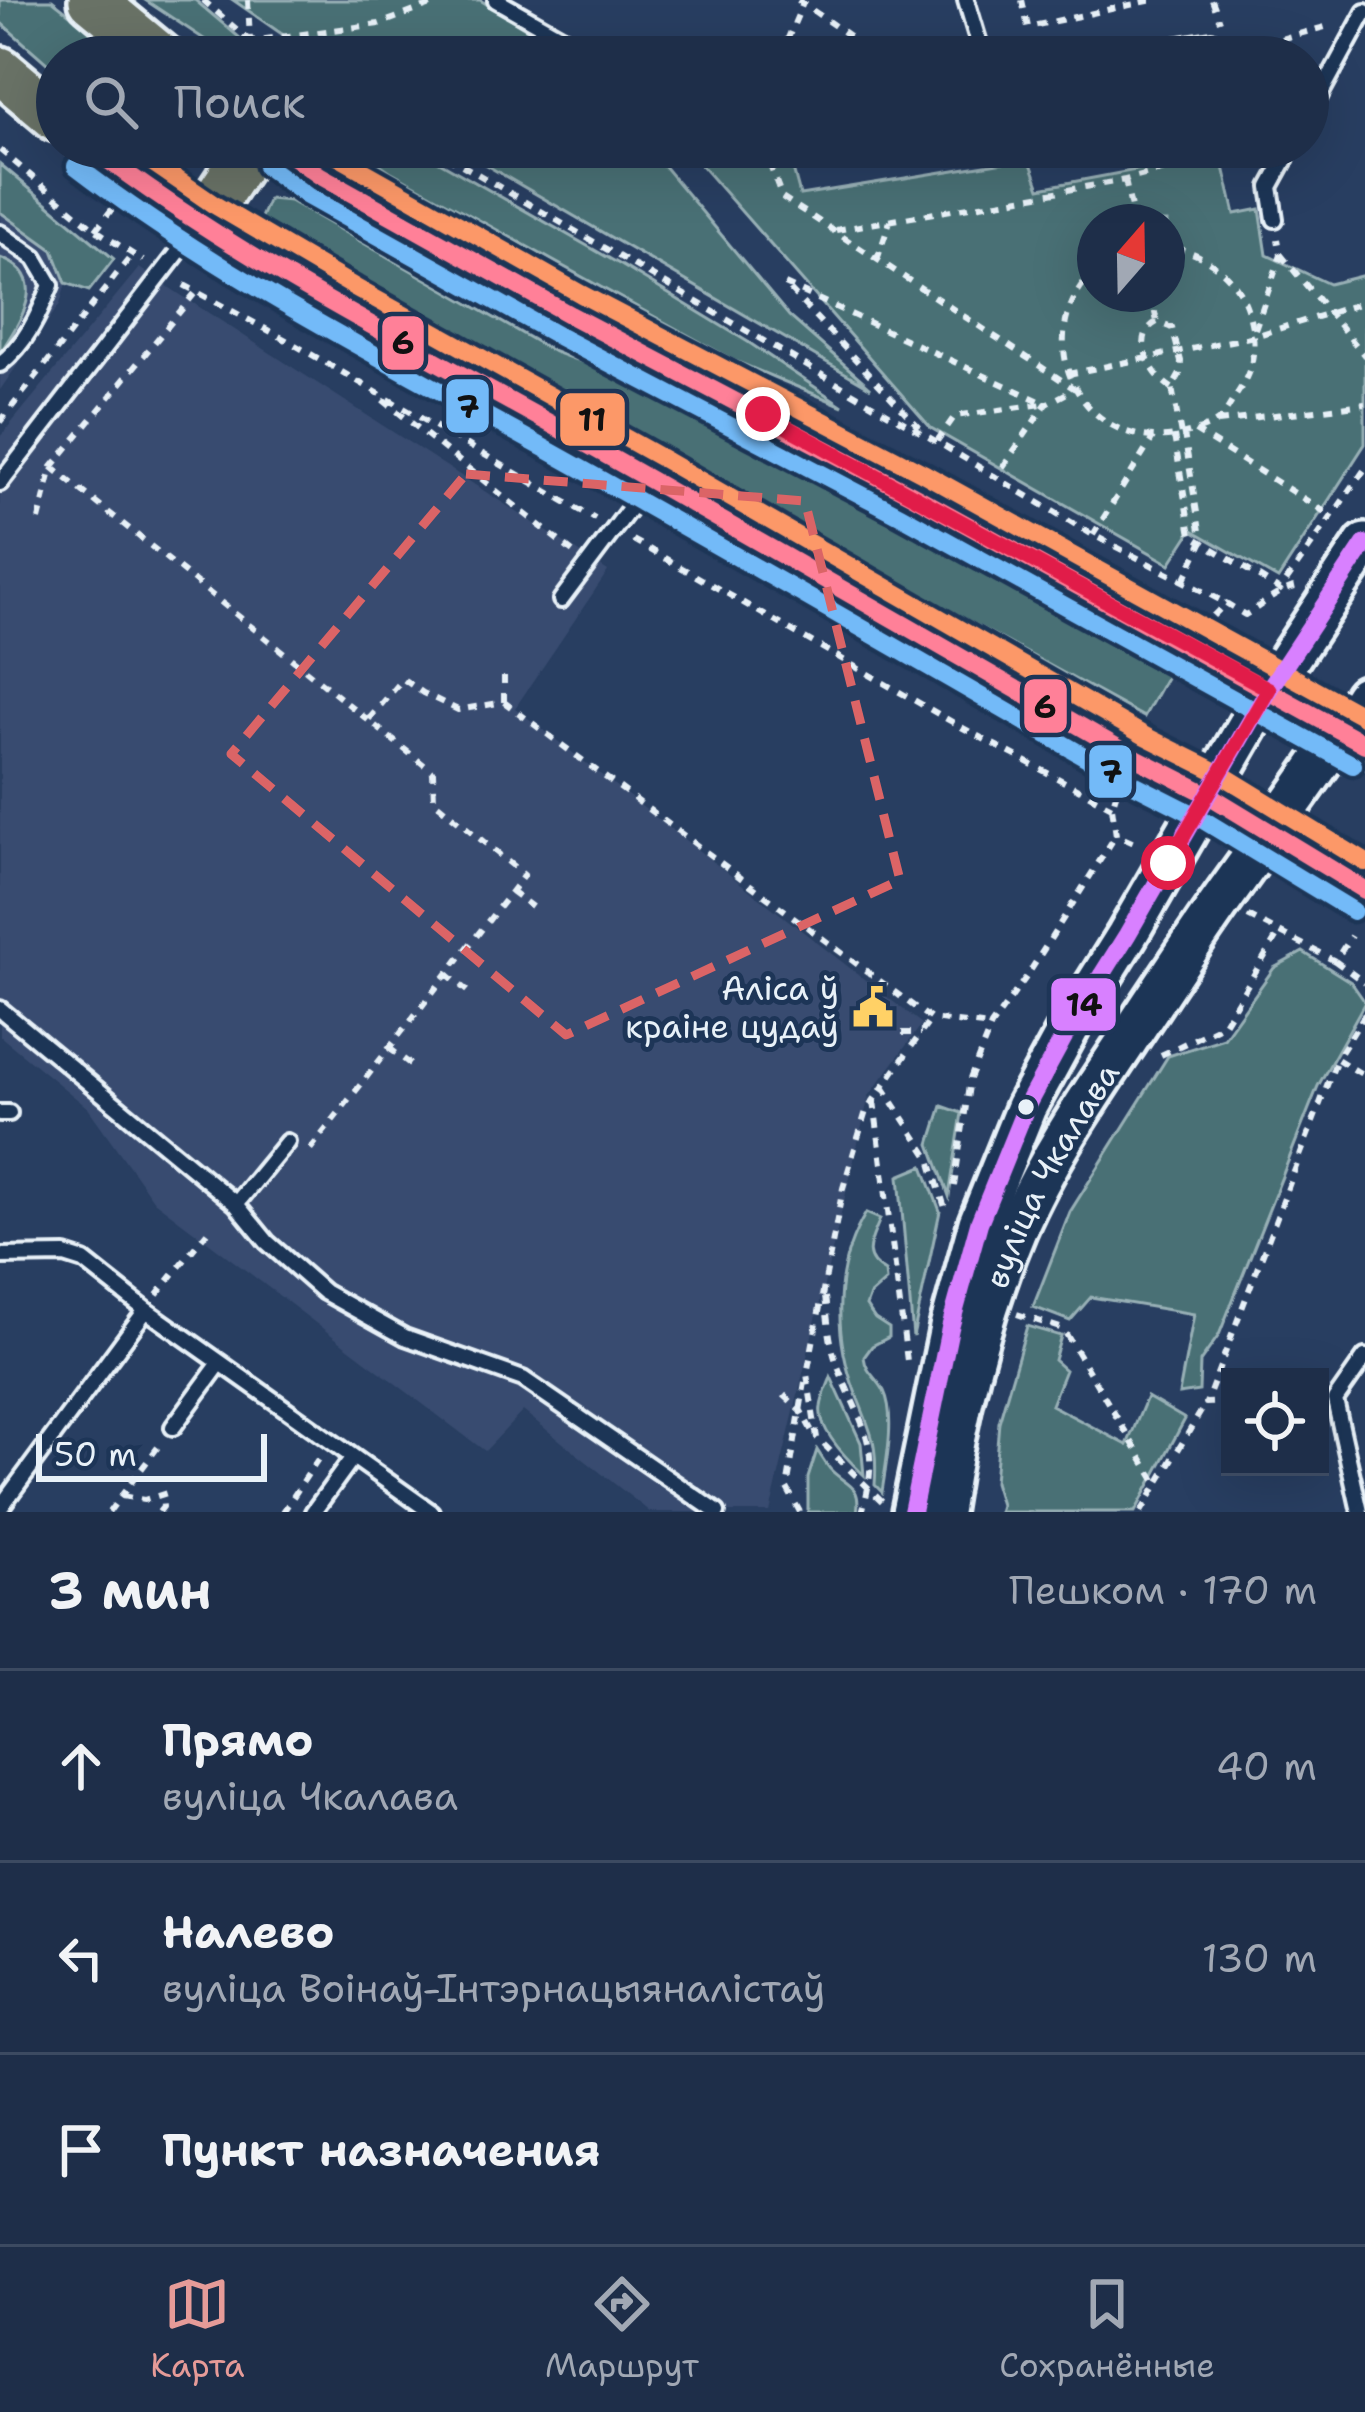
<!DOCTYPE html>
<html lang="ru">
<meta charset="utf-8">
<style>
body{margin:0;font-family:"Shantell Sans",sans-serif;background:#2b3a53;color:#f1f3f6}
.controls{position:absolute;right:36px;bottom:36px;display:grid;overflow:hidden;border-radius:0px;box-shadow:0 12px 48px #0002}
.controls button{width:108px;height:108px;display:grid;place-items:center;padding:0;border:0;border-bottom:3px solid #3c4a61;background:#1e2e49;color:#f1f3f6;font:60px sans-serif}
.compass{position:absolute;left:1077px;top:204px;width:108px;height:108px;border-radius:50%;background:#1e2e49;box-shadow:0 12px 48px #0002;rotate:20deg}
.scale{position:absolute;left:36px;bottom:30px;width:231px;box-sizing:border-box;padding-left:12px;border:6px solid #e8f1f8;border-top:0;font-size:33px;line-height:42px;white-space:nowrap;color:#e8f1f8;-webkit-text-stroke:9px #1d3557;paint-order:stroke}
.stop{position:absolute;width:36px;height:36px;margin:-27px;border:9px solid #e11d48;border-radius:50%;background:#fff}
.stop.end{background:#e11d48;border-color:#fff;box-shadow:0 3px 12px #0008}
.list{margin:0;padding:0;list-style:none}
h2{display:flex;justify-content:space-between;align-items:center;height:156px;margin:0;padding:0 48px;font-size:51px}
h2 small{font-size:39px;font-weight:400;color:#a1a8b4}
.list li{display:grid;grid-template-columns:78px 1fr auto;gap:36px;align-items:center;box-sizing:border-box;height:192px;padding:0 48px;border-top:3px solid #3c4a61}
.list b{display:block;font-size:45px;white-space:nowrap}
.list p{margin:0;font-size:39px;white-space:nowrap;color:#a1a8b4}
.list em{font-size:39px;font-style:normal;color:#a1a8b4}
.icon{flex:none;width:66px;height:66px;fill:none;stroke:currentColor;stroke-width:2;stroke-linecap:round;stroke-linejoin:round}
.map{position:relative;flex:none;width:1365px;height:1512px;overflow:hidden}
.search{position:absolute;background:#1e2e49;box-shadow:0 12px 48px #0002;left:36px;right:36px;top:36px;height:132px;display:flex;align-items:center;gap:30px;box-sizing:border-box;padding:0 42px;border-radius:66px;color:#a1a8b4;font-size:45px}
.sheet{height:732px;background:#1e2e49}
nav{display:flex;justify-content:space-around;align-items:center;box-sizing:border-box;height:168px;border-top:3px solid #3c4a61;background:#1e2e49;font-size:33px;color:#a1a8b4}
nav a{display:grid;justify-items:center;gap:6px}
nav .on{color:#e69b98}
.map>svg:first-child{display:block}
.built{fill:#394c70}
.green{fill:#487074;stroke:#98b0b6;stroke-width:3;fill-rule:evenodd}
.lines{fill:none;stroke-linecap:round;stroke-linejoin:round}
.service-casing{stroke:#e8f1f8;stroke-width:22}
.secondary-casing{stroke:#e8f1f8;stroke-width:48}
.primary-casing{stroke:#e8f1f8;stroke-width:54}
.path{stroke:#e8f1f8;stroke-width:6;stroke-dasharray:9 9;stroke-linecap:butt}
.service{stroke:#1d3557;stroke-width:14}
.secondary{stroke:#1d3557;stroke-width:39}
.primary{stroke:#697266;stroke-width:45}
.bus-1-casing{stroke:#1d3557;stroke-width:27}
.bus-2-casing{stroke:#1d3557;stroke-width:27}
.bus-3-casing{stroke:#1d3557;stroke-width:27}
.bus-4-casing{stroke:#1d3557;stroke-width:27}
.bus-1{stroke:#ff8098;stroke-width:18}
.bus-2{stroke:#73baf8;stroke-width:18}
.bus-3{stroke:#fc9868;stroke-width:18}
.bus-4{stroke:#d880ff;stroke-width:18}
.route{stroke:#e11d48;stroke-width:15}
.marked{fill:none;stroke:#db6466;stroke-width:9;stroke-dasharray:24 15;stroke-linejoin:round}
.bus-dot{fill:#e8f1f8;stroke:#1d3557;stroke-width:4.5}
.labels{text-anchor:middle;stroke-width:10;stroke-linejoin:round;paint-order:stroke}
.poi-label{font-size:33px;fill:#e8f1f8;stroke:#1d3557;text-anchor:end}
.street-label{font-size:33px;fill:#e8f1f8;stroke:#1d3557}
.line-badge{stroke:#1d3557;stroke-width:4.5}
.pale-badge-label{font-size:33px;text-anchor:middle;font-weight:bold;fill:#111}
</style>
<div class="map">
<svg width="1365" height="1512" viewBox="0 0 1365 1512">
<rect width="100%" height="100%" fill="#283e61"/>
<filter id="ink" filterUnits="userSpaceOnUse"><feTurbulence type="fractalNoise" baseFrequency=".00833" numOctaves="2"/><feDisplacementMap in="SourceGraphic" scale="24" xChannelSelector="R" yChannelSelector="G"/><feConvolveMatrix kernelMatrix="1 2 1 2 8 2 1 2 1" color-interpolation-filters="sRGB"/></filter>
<g filter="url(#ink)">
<path class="built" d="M 0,212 L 53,250 L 66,283 L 60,304 L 0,390 Z
M 139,268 L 608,571 L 515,708 L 922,1024 L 869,1096 L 770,1512 L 650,1512 L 523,1411 L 485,1451 L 154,1201 L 88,1108 L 0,1036 L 0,437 Z"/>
<path class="green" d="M 0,0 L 52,0 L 125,57 L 57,57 L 57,72 L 0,22 Z
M 145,0 L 195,0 L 240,38 L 228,55 Z
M 233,0 L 480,0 L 572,57 L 315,57 Z
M 355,147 L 413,147 L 621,265 L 748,342 L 843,406 L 735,361 L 390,171 Z
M 455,147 L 648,147 L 789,316 L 871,388 Z
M 685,147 L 787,147 L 800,195 L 1029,158 L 1040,188 L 1221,154 L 1235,214 L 1260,209 L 1267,255 L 1329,284 L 1365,275 L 1365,444 L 1278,579 L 1192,530 L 1170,564 L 931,428 ZM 1095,222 L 1167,222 L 1167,294 L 1095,294 Z
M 0,164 L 114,259 L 89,291 L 66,283 L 53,250 L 0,212 Z
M 269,199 L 290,201 L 554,352 L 667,393 L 1168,674 L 1144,717 L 696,472 L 274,235 L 259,222 Z
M 0,258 C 53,276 19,323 0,353 Z
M 1303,952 L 1351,982 L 1365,1002 L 1318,1086 L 1219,1335 L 1200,1362 L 1199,1391 L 1179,1394 L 1194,1314 L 1091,1297 L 1070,1321 L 1033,1307 L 1070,1212 L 1168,1056 L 1224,1038 L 1274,968 Z
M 942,1106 L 962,1113 L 949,1196 L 930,1144 Z
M 923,1166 L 940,1211 L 913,1337 L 899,1176 Z
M 866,1213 L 880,1219 C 871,1242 859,1257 885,1272 L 886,1281 L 870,1295 L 866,1306 L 875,1319 L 889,1328 L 889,1337 L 872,1346 L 864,1357 C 866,1374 877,1377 884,1391 C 896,1416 886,1464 882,1492 L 875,1485 C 878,1443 871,1432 856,1394 C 833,1336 833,1266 866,1213 Z
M 1027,1326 L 1061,1336 L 1054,1360 L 1065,1370 L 1051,1405 L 1127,1445 L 1147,1397 L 1185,1419 L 1135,1512 L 999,1512 L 1001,1505 L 994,1482 L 999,1422 Z
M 831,1377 L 861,1443 L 864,1475 C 848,1460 817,1429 821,1407 C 822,1397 828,1386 831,1377 Z
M 817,1450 C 821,1456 825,1463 830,1469 C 846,1486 862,1484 857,1512 L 808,1512 L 808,1478 Z"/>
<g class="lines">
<g class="service-casing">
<path id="service" d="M 496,0 L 597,57
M 966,0 L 981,50
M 933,57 L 981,50 L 1005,57
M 1102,57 L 1211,40
M 1308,117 L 1365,12
M 1275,219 L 1270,187 L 1292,147
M 0,233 L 35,258 L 51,285 C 39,315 26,344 0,364
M 0,483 L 197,228
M 561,600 L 648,484
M 0,1009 L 236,1204 L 267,1242 L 324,1292 L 405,1337 L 523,1379 L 717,1512
M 0,1113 L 9,1113
M 236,1204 L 287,1142
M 0,1256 L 65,1255 L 84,1261 L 146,1310 L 0,1508
M 146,1310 L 431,1512
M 173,1427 L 220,1363
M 313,1512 L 353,1457
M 1360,1512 L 1335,1400 L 1365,1357"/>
</g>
<g class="secondary-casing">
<g id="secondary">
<path d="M 912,1512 L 950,1328 L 979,1223 L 1026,1107 L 1070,1026 L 1127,935 L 1269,689 L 1365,544"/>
<path id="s1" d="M 942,1512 C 956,1417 979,1318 1016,1230 C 1045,1163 1086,1102 1127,1041 C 1159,993 1190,945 1224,897 C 1271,831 1321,765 1365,696"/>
</g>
</g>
<g class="primary-casing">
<path id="primary" d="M 92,0 L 161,57
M 0,70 L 57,118
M 91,147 L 134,180 L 200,224 L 344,309 L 651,480 L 1134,757 L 1207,794 L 1365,890
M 280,147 L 319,175 L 570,315 L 911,494 L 1365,744
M 200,224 L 251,147"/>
</g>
<path class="path" d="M 203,0 L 250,41 L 276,57
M 248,0 L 250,41
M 798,0 L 879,57
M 1022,0 L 1028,27 L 1153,0
M 1212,0 L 1220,21
M 1278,40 L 1282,57
M 1229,53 L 1332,25
M 235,57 L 250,41 L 379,24 L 445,0
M 780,57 L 803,3
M 431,147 L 927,436 L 1093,535 L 1226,603
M 763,147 L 782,197 L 1075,389 L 1046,404 L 996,477
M 0,150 L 96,230 L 143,261
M 1125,180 L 1134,222
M 96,230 L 112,209
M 836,230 L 1125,180 L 1255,147
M 1281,255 L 1365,356
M 877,260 L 890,221
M 1095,270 C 1023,342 1085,458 1185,434 C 1195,431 1211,427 1219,420 C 1225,415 1230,404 1235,397 C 1255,368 1258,345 1248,311 C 1237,275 1204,252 1167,246
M 785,284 L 1046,404
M 184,285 L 290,342 L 595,519
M 790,290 L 921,429
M 1151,294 L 1157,322
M 1255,329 L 1281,255 L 1278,239
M 1068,374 L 1255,336 L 1365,302
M 1172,388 C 1151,376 1130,336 1157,322 L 1172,328 L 1181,361 L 1180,374 L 1172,388 L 1181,435
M 383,400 L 574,553
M 0,422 L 132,255
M 1218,422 L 1365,404
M 1195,431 L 1333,517
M 1174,436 L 1191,535 L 1280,590 L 1365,469
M 937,441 L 955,416 L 1043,404
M 52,467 L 433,772 L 434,801 L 524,875 L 309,1151
M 39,520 L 52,467 L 196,292
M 1093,535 L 1153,438
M 633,540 L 961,727 L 1112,807
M 1184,580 L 1202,543 L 1184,434
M 1213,616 L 1226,603 L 1245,615 C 1262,606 1276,591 1295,587
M 504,702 L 504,676
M 369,719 L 403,679 L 423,693 L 458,710 L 504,702 L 931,1019 L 991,1026
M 1117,791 L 1112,807 L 1116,835 L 1139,845
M 511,891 L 532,907
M 1248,916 L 1335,961 L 1351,936
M 1335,961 L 1365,983
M 447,974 L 467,991
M 1365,1014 L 1337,1059 L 1365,1076
M 902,1033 L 921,1033
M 389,1048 L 410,1064
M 1161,1055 L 1223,1025 L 1279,933
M 883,1087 L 929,1157 L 946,1211
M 874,1101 L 907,1361
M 954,1186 L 970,1079 L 991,1026 L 1027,976 L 1116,835
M 157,1295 L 207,1232
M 825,1297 C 828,1318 829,1343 837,1364 C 860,1425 883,1443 862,1512
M 1017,1314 L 1063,1329 L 1158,1485
M 784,1395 L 801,1411 L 814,1435
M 1230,1402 L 1206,1403 L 1337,1059
M 122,1496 L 144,1500 L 167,1493
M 882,1501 L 817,1438 L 807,1374 L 843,1188 L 866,1111 L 931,1019
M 109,1512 L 161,1443
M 159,1512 L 163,1507 L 162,1495
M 283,1512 L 320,1456
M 800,1512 L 787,1488 L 805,1382
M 1141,1512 L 1206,1403"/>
<use href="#service" class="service"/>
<use href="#secondary" class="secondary"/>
<use href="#primary" class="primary"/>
<g class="bus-1-casing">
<path id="bus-1" d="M 91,147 C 235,257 400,340 558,428 C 751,536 942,647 1134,757 L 1207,794 L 1365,890
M 280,147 L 319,175 L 570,315 L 911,494 L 1365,744"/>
</g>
<g class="bus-2-casing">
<path id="bus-2" d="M 76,166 C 221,277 386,360 544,448 C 738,556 930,667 1122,778 L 1195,815 L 1353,911
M 266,166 L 307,196 L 558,336 L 900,515 L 1353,765"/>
</g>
<g class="bus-3-casing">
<path id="bus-3" d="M 130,147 L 213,204 L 356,288 L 663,459 L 1145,736 L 1219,773 L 1365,862
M 321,147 L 581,294 L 923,473 L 1365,717"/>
</g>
<g class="bus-4-casing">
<path id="bus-4" d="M 912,1512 L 950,1328 L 979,1223 L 1026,1107 L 1070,1026 L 1127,935 L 1269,689 L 1365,544"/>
</g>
<use href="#bus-1" class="bus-1"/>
<use href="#bus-2" class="bus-2"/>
<use href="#bus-3" class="bus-3"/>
<use href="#bus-4" class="bus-4"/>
</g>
</g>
<g class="lines" filter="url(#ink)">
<path class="route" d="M 763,414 L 1269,689 L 1168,863"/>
</g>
<path class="marked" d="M 466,474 L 805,501 L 900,880 L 566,1035 L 231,754 Z"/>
<defs>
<g id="civic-bare" transform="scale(3.24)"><path d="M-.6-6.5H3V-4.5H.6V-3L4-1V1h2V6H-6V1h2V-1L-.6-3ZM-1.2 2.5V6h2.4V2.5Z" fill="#ffd166" stroke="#1d3557" stroke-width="2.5" paint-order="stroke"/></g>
</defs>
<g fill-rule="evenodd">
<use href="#civic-bare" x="873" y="1007"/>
</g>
<circle class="bus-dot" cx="1026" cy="1107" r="10"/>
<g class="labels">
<g class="poi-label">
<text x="839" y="1000">Аліса ў<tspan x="839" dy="38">краіне цудаў</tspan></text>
</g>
<g class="street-label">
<text dy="12" stroke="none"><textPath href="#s1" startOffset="357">вуліца Чкалава</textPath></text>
</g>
</g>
<g class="line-badge">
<rect x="380" y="314" width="46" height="58" rx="12" fill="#ff8098"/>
<rect x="444" y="377" width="47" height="58" rx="12" fill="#73baf8"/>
<rect x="558" y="391" width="69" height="57" rx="12" fill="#fc9868"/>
<rect x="1022" y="677" width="47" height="58" rx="12" fill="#ff8098"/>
<rect x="1087" y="743" width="47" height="57" rx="12" fill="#73baf8"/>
<rect x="1049" y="976" width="69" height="57" rx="12" fill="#d880ff"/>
</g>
<g class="pale-badge-label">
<text x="403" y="354">6</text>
<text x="468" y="418">7</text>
<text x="592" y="431">11</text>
<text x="1045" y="718">6</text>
<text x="1111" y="783">7</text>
<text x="1084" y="1016">14</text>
</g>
</svg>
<div class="controls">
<button><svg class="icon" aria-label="locate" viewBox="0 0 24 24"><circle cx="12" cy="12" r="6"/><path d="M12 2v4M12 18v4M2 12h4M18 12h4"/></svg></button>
</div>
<svg class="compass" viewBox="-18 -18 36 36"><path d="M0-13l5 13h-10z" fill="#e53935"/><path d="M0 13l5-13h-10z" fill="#a1a8b4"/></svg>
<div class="scale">50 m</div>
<div class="stop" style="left:1168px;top:863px"></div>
<div class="stop end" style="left:763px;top:414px"></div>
<div class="search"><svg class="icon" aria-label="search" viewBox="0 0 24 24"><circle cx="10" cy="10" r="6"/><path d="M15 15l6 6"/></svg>Поиск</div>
</div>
<section class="sheet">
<h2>3 мин<small>Пешком · 170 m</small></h2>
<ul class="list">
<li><svg class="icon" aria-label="ahead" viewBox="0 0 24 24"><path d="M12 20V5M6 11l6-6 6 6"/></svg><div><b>Прямо</b><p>вуліца Чкалава</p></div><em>40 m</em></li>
<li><svg class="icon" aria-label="left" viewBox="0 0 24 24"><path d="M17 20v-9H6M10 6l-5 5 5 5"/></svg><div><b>Налево</b><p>вуліца Воінаў-Інтэрнацыяналістаў</p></div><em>130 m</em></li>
<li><svg class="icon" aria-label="arrive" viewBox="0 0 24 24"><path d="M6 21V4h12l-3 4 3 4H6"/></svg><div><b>Пункт назначения</b></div></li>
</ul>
</section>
<nav>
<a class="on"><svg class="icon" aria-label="map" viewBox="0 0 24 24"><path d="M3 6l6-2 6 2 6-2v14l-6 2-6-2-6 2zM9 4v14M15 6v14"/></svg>Карта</a>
<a><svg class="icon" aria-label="directions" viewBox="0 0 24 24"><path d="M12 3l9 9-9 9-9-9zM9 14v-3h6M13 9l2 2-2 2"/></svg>Маршрут</a>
<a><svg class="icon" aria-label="saved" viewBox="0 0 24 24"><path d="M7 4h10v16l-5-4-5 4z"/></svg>Сохранённые</a>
</nav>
